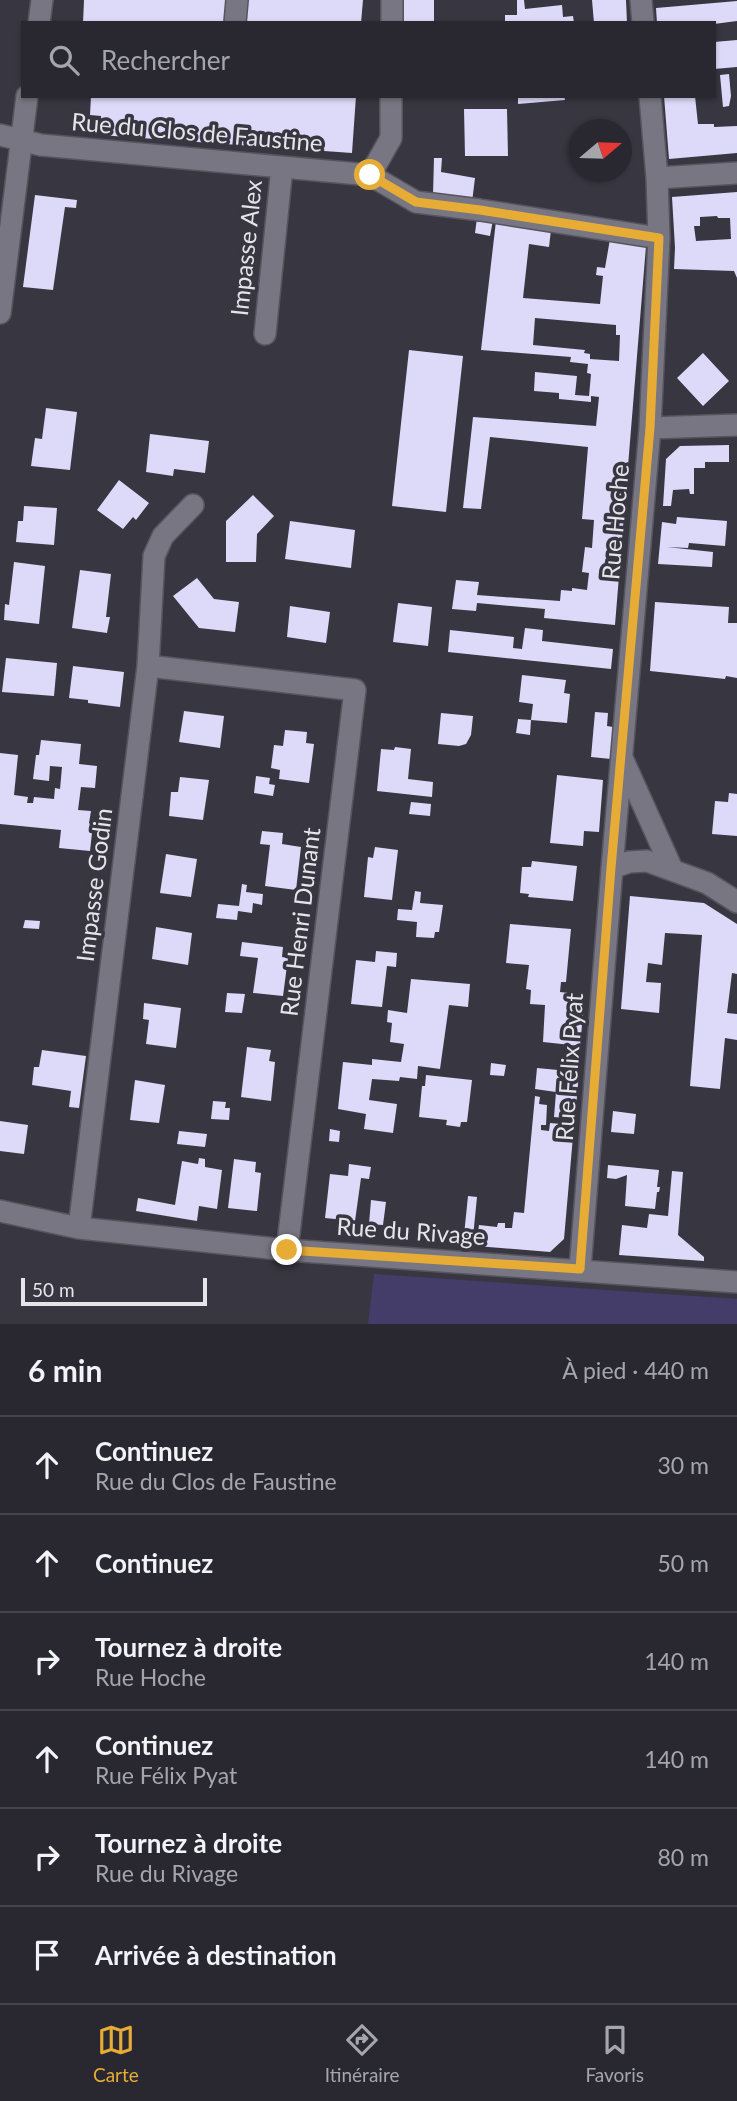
<!DOCTYPE html>
<html lang="fr">
<meta charset="utf-8">
<style>
body{margin:0;font-family:Lato,sans-serif;background:#313039;color:#f1f3f6}
.compass{position:absolute;left:569px;top:119px;width:63px;height:63px;border-radius:50%;background:#292831;box-shadow:0 2px 5px #0004;rotate:71deg}
.scale{position:absolute;left:21px;bottom:18px;width:186px;box-sizing:border-box;padding-left:7px;border:4px solid #e5e4eb;border-top:0;font-size:19px;line-height:24px;white-space:nowrap;color:#e5e4eb;-webkit-text-stroke:5px #373641;paint-order:stroke}
.stop{position:absolute;width:21px;height:21px;margin:-16px;border:5px solid #e6ac36;border-radius:50%;background:#fff}
.stop.end{background:#e6ac36;border-color:#fff;box-shadow:0 2px 7px #0008}
.list{margin:0;padding:0;list-style:none}
h2{display:flex;justify-content:space-between;align-items:center;height:91px;margin:0;padding:0 28px;font-size:30px}
h2 small{font-size:23px;font-weight:400;color:#a5a6ab}
.list li{display:grid;grid-template-columns:46px 1fr auto;gap:21px;align-items:center;box-sizing:border-box;height:98px;padding:0 28px;border-top:2px solid #45444d}
.list b{display:block;font-size:26px;white-space:nowrap}
.list p{margin:0;font-size:23px;white-space:nowrap;color:#a5a6ab}
.list em{font-size:23px;font-style:normal;color:#a5a6ab}
.icon{flex:none;width:38px;height:38px;fill:none;stroke:currentColor;stroke-width:2;stroke-linecap:round;stroke-linejoin:round}
.map{position:relative;flex:none;width:737px;height:1324px;overflow:hidden}
.search{position:absolute;background:#292831;box-shadow:0 2px 5px #0004;left:21px;right:21px;top:21px;height:77px;display:flex;align-items:center;gap:18px;box-sizing:border-box;padding:0 24px;border-radius:0px;color:#a5a6ab;font-size:26px}
.sheet{height:679px;background:#292831}
nav{display:flex;justify-content:space-around;align-items:center;box-sizing:border-box;height:98px;border-top:2px solid #45444d;background:#292831;font-size:19px;color:#a5a6ab}
nav a{display:grid;justify-items:center;gap:4px}
nav .on{color:#e6ac36}
.map>svg:first-child{display:block}
.green{fill:#453d69}
.building{fill:#ddd9f9;fill-rule:evenodd}
.lines{fill:none;stroke-linecap:round;stroke-linejoin:round}
.minor-casing{stroke:#56555e;stroke-width:24}
.minor{stroke:#777682;stroke-width:21}
.route{stroke:#e6ac36;stroke-width:9}
.labels{text-anchor:middle;stroke-width:7;stroke-linejoin:round;paint-order:stroke}
.street-label{font-size:24px;fill:#e5e4eb;stroke:#373641}
</style>
<div class="map">
<svg width="737" height="1324" viewBox="0 0 737 1324">
<rect width="100%" height="100%" fill="#373641"/>
<path class="green" d="M 374,1274 L 737,1299 L 737,1324 L 368,1324 Z"/>
<path class="building" d="M 84,0 L 363,0 L 361,23 L 83,23 Z
M 401,0 L 434,0 L 434,23 L 401,23 Z
M 517,0 L 524,0 L 525,9 L 562,5 L 563,17 L 573,16 L 574,23 L 505,23 L 505,15 L 517,15 Z
M 592,0 L 626,0 L 627,23 L 594,23 Z
M 737,1 L 737,21 L 714,24 L 657,23 L 656,8 Z
M 737,40 L 737,67 L 714,69 L 714,42 Z
M 729,74 L 731,96 L 729,106 L 723,107 L 720,75 Z
M 91,96 L 356,96 L 352,153 L 100,135 L 101,116 L 90,115 Z
M 518,96 L 564,96 L 565,100 L 518,104 Z
M 664,96 L 695,96 L 698,124 L 714,124 L 714,127 L 737,126 L 737,153 L 669,159 Z
M 464,109 L 507,109 L 508,156 L 465,156 Z
M 434,158 L 442,158 L 441,172 L 475,178 L 472,202 L 433,195 Z
M 737,192 L 737,278 L 734,271 L 674,269 L 675,248 L 672,197 ZM 717,216 L 718,218 L 730,218 L 731,239 L 696,241 L 694,226 L 700,226 L 700,217 Z
M 35,195 L 77,200 L 76,208 L 65,207 L 53,290 L 23,287 Z
M 477,218 L 493,220 L 490,236 L 475,233 Z
M 496,221 L 551,230 L 549,247 L 529,244 L 523,298 L 600,304 L 603,276 L 596,275 L 597,267 L 605,268 L 610,239 L 646,246 L 615,625 L 544,618 L 545,609 L 477,603 L 476,611 L 452,609 L 456,580 L 479,582 L 477,595 L 560,601 L 561,590 L 572,591 L 572,588 L 587,590 L 589,573 L 582,572 L 585,547 L 592,548 L 594,520 L 582,519 L 588,447 L 490,437 L 481,509 L 463,508 L 473,417 L 596,426 L 599,397 L 591,396 L 591,402 L 559,399 L 559,393 L 534,391 L 535,372 L 577,376 L 575,395 L 589,396 L 591,374 L 587,373 L 588,364 L 570,362 L 571,357 L 481,350 ZM 535,318 L 616,325 L 616,335 L 620,335 L 619,361 L 590,359 L 590,354 L 584,353 L 585,350 L 533,345 Z
M 409,350 L 463,356 L 446,512 L 392,506 Z
M 703,353 L 729,381 L 703,406 L 677,378 Z
M 46,408 L 77,412 L 70,470 L 31,466 L 35,438 L 42,439 Z
M 150,434 L 209,441 L 205,473 L 174,469 L 173,476 L 146,472 Z
M 729,445 L 729,462 L 705,462 L 705,468 L 694,468 L 694,494 L 690,494 L 689,489 L 673,490 L 671,506 L 663,506 L 666,459 L 680,446 Z
M 119,480 L 149,503 L 136,520 L 133,517 L 123,529 L 97,510 Z
M 253,495 L 274,516 L 257,534 L 256,562 L 226,562 L 226,521 Z
M 24,506 L 57,508 L 54,545 L 16,542 L 18,521 L 23,521 Z
M 677,517 L 727,521 L 725,546 L 689,543 L 688,548 L 667,547 L 713,552 L 712,567 L 658,564 L 662,522 L 676,524 Z
M 290,521 L 355,530 L 351,568 L 285,559 Z
M 14,562 L 45,566 L 39,624 L 4,620 L 5,604 L 9,605 Z
M 80,570 L 111,574 L 106,617 L 110,617 L 107,633 L 72,628 Z
M 197,578 L 214,599 L 239,602 L 235,632 L 199,628 L 173,596 Z
M 655,602 L 729,607 L 728,623 L 737,623 L 737,678 L 726,676 L 725,679 L 650,671 Z
M 398,603 L 432,607 L 428,646 L 393,642 Z
M 290,606 L 330,612 L 326,643 L 287,637 Z
M 525,628 L 543,630 L 542,641 L 613,649 L 611,669 L 448,652 L 450,630 L 514,637 L 513,648 L 522,649 Z
M 6,658 L 57,663 L 54,696 L 2,692 Z
M 73,666 L 124,672 L 120,707 L 88,703 L 88,700 L 69,698 Z
M 522,675 L 566,680 L 564,693 L 570,694 L 567,723 L 531,720 L 533,704 L 519,702 Z
M 184,711 L 224,716 L 220,748 L 179,742 Z
M 595,712 L 608,713 L 607,726 L 613,727 L 611,759 L 591,757 Z
M 441,713 L 473,716 L 471,735 L 466,744 L 459,746 L 438,744 Z
M 518,719 L 531,720 L 530,735 L 516,733 Z
M 285,730 L 307,732 L 306,743 L 314,744 L 309,783 L 279,779 L 280,770 L 271,768 L 274,745 L 283,746 Z
M 41,740 L 81,744 L 79,764 L 97,766 L 95,788 L 81,787 L 78,810 L 91,811 L 89,823 L 93,824 L 90,851 L 59,848 L 61,830 L 0,824 L 0,753 L 18,755 L 14,795 L 28,797 L 27,803 L 33,803 L 34,797 L 54,799 L 55,788 L 60,789 L 62,767 L 50,766 L 49,781 L 33,779 L 36,755 L 39,755 Z
M 395,747 L 411,749 L 408,779 L 433,782 L 432,797 L 377,791 L 381,749 L 394,750 Z
M 557,775 L 603,780 L 599,832 L 584,831 L 583,846 L 550,843 Z
M 256,776 L 270,778 L 269,784 L 275,785 L 273,796 L 254,793 Z
M 180,777 L 209,780 L 203,820 L 169,816 L 171,792 L 178,792 Z
M 729,793 L 737,794 L 737,836 L 712,834 L 715,801 L 728,802 Z
M 411,802 L 431,804 L 430,816 L 409,814 Z
M 262,831 L 283,833 L 282,844 L 301,847 L 296,890 L 265,886 L 270,845 L 260,844 Z
M 375,847 L 398,850 L 392,900 L 364,897 L 368,857 L 373,858 Z
M 166,854 L 197,859 L 191,897 L 160,893 Z
M 532,861 L 577,866 L 573,901 L 528,897 L 529,894 L 520,893 L 522,867 L 531,867 Z
M 242,884 L 247,885 L 246,892 L 263,894 L 262,905 L 253,903 L 252,913 L 238,911 L 237,920 L 216,918 L 218,904 L 239,906 Z
M 415,891 L 421,892 L 420,903 L 443,905 L 439,932 L 435,932 L 434,938 L 416,937 L 417,922 L 397,920 L 398,909 L 412,910 Z
M 630,896 L 704,903 L 737,924 L 737,974 L 732,973 L 727,1013 L 737,1014 L 737,1040 L 725,1038 L 720,1089 L 690,1086 L 702,935 L 665,933 L 662,965 L 648,963 L 646,982 L 661,983 L 659,1013 L 621,1009 Z
M 25,920 L 40,921 L 39,929 L 23,928 Z
M 510,924 L 571,929 L 566,982 L 561,982 L 560,992 L 585,995 L 580,1046 L 543,1042 L 545,1005 L 530,1004 L 531,990 L 526,989 L 529,965 L 506,963 Z
M 156,927 L 192,933 L 188,965 L 152,959 Z
M 242,942 L 283,947 L 282,957 L 288,958 L 283,996 L 253,993 L 258,958 L 240,956 Z
M 376,951 L 397,953 L 396,967 L 387,966 L 382,1007 L 351,1004 L 356,960 L 375,962 Z
M 411,979 L 470,984 L 468,1007 L 449,1005 L 440,1069 L 418,1066 L 417,1079 L 400,1077 L 399,1081 L 372,1079 L 369,1100 L 397,1104 L 393,1133 L 364,1129 L 366,1114 L 338,1109 L 343,1062 L 372,1065 L 372,1059 L 401,1062 L 404,1044 L 390,1042 L 392,1023 L 387,1022 L 388,1010 L 407,1013 Z
M 227,993 L 245,994 L 242,1013 L 225,1012 Z
M 144,1003 L 181,1008 L 176,1048 L 146,1044 L 149,1020 L 143,1019 Z
M 247,1047 L 271,1050 L 269,1061 L 275,1062 L 271,1101 L 241,1097 Z
M 42,1050 L 86,1056 L 79,1108 L 69,1107 L 71,1091 L 32,1085 L 34,1067 L 39,1067 Z
M 491,1063 L 506,1065 L 504,1076 L 490,1075 Z
M 537,1068 L 579,1072 L 575,1119 L 554,1117 L 556,1092 L 535,1089 Z
M 426,1075 L 472,1080 L 467,1122 L 461,1122 L 460,1127 L 446,1125 L 447,1120 L 419,1117 L 422,1086 L 425,1086 Z
M 135,1080 L 165,1085 L 159,1123 L 130,1120 Z
M 535,1096 L 540,1097 L 539,1104 L 547,1105 L 546,1125 L 541,1125 L 541,1130 L 549,1131 L 550,1123 L 574,1125 L 564,1239 L 550,1252 L 476,1246 L 479,1225 L 497,1227 L 498,1223 L 505,1223 L 505,1228 L 512,1228 L 514,1212 L 524,1213 Z
M 213,1101 L 226,1102 L 225,1108 L 230,1108 L 229,1120 L 211,1119 Z
M 613,1111 L 636,1114 L 634,1134 L 611,1132 Z
M 0,1121 L 28,1125 L 24,1154 L 0,1151 Z
M 330,1129 L 340,1131 L 339,1142 L 329,1141 Z
M 179,1131 L 207,1134 L 205,1147 L 177,1144 Z
M 199,1158 L 205,1159 L 205,1167 L 222,1170 L 217,1209 L 199,1206 L 197,1221 L 136,1211 L 138,1198 L 175,1205 L 182,1161 L 198,1164 Z
M 234,1159 L 256,1162 L 255,1172 L 261,1173 L 257,1211 L 228,1208 Z
M 349,1164 L 371,1167 L 369,1179 L 361,1178 L 355,1221 L 325,1218 L 330,1174 L 348,1176 Z
M 608,1165 L 659,1170 L 657,1187 L 660,1187 L 659,1192 L 657,1192 L 655,1209 L 625,1206 L 627,1175 L 616,1179 L 607,1178 Z
M 672,1171 L 683,1172 L 678,1235 L 704,1257 L 704,1261 L 619,1255 L 622,1225 L 647,1228 L 649,1214 L 668,1216 Z
M 468,1196 L 477,1197 L 473,1237 L 464,1235 Z
M 371,1200 L 386,1202 L 383,1225 L 369,1224 Z"/>
<g class="lines">
<g class="minor-casing">
<path id="minor" d="M 641,0 L 643,23
M 39,23 L 42,0
M 235,23 L 237,0
M 392,23 L 392,0
M 0,135 L 41,145 L 370,175 L 416,202 L 480,210 L 659,238
M 370,175 L 391,138 L 391,96
M 657,178 L 737,173
M 0,313 L 27,96
M 265,334 L 282,167
M 650,428 L 737,425
M 148,666 L 154,556 L 163,536 L 193,505
M 623,760 L 672,869
M 612,868 L 629,862 L 647,861 L 707,883 L 737,902
M 0,1211 L 79,1228 L 287,1250 L 737,1282
M 79,1228 L 148,666 L 355,690 L 287,1250
M 580,1269 L 612,868 L 650,428 L 659,238 L 657,178 L 650,96"/>
</g>
<use href="#minor" class="minor"/>
</g>
<g class="lines">
<path class="route" d="M 287,1250 L 580,1269 L 611,868 L 650,428 L 659,238 L 480,210 L 416,202 L 370,175"/>
</g>
<g class="labels">
<g class="street-label">
<text transform="translate(197 133) rotate(5)" y="8">Rue du Clos de Faustine</text>
<text transform="translate(247 248) rotate(-84)" y="8">Impasse Alex</text>
<text transform="translate(616 522) rotate(-85)" y="8">Rue Hoche</text>
<text transform="translate(95 885) rotate(-83)" y="8">Impasse Godin</text>
<text transform="translate(301 922) rotate(-83)" y="8">Rue Henri Dunant</text>
<text transform="translate(570 1067) rotate(-86)" y="8">Rue Félix Pyat</text>
<text transform="translate(411 1232) rotate(4)" y="8">Rue du Rivage</text>
</g>
</g>
</svg>
<svg class="compass" viewBox="-18 -18 36 36"><path d="M0-13l5 13h-10z" fill="#e53935"/><path d="M0 13l5-13h-10z" fill="#a5a6ab"/></svg>
<div class="scale">50 m</div>
<div class="stop" style="left:370px;top:175px"></div>
<div class="stop end" style="left:287px;top:1250px"></div>
<div class="search"><svg class="icon" aria-label="search" viewBox="0 0 24 24"><circle cx="10" cy="10" r="6"/><path d="M15 15l6 6"/></svg>Rechercher</div>
</div>
<section class="sheet">
<h2>6 min<small>À pied · 440 m</small></h2>
<ul class="list">
<li><svg class="icon" aria-label="ahead" viewBox="0 0 24 24"><path d="M12 20V5M6 11l6-6 6 6"/></svg><div><b>Continuez</b><p>Rue du Clos de Faustine</p></div><em>30 m</em></li>
<li><svg class="icon" aria-label="ahead" viewBox="0 0 24 24"><path d="M12 20V5M6 11l6-6 6 6"/></svg><div><b>Continuez</b></div><em>50 m</em></li>
<li><svg class="icon" aria-label="right" viewBox="0 0 24 24"><path d="M7 20v-9h11M14 6l5 5-5 5"/></svg><div><b>Tournez à droite</b><p>Rue Hoche</p></div><em>140 m</em></li>
<li><svg class="icon" aria-label="ahead" viewBox="0 0 24 24"><path d="M12 20V5M6 11l6-6 6 6"/></svg><div><b>Continuez</b><p>Rue Félix Pyat</p></div><em>140 m</em></li>
<li><svg class="icon" aria-label="right" viewBox="0 0 24 24"><path d="M7 20v-9h11M14 6l5 5-5 5"/></svg><div><b>Tournez à droite</b><p>Rue du Rivage</p></div><em>80 m</em></li>
<li><svg class="icon" aria-label="arrive" viewBox="0 0 24 24"><path d="M6 21V4h12l-3 4 3 4H6"/></svg><div><b>Arrivée à destination</b></div></li>
</ul>
</section>
<nav>
<a class="on"><svg class="icon" aria-label="map" viewBox="0 0 24 24"><path d="M3 6l6-2 6 2 6-2v14l-6 2-6-2-6 2zM9 4v14M15 6v14"/></svg>Carte</a>
<a><svg class="icon" aria-label="directions" viewBox="0 0 24 24"><path d="M12 3l9 9-9 9-9-9zM9 14v-3h6M13 9l2 2-2 2"/></svg>Itinéraire</a>
<a><svg class="icon" aria-label="saved" viewBox="0 0 24 24"><path d="M7 4h10v16l-5-4-5 4z"/></svg>Favoris</a>
</nav>
